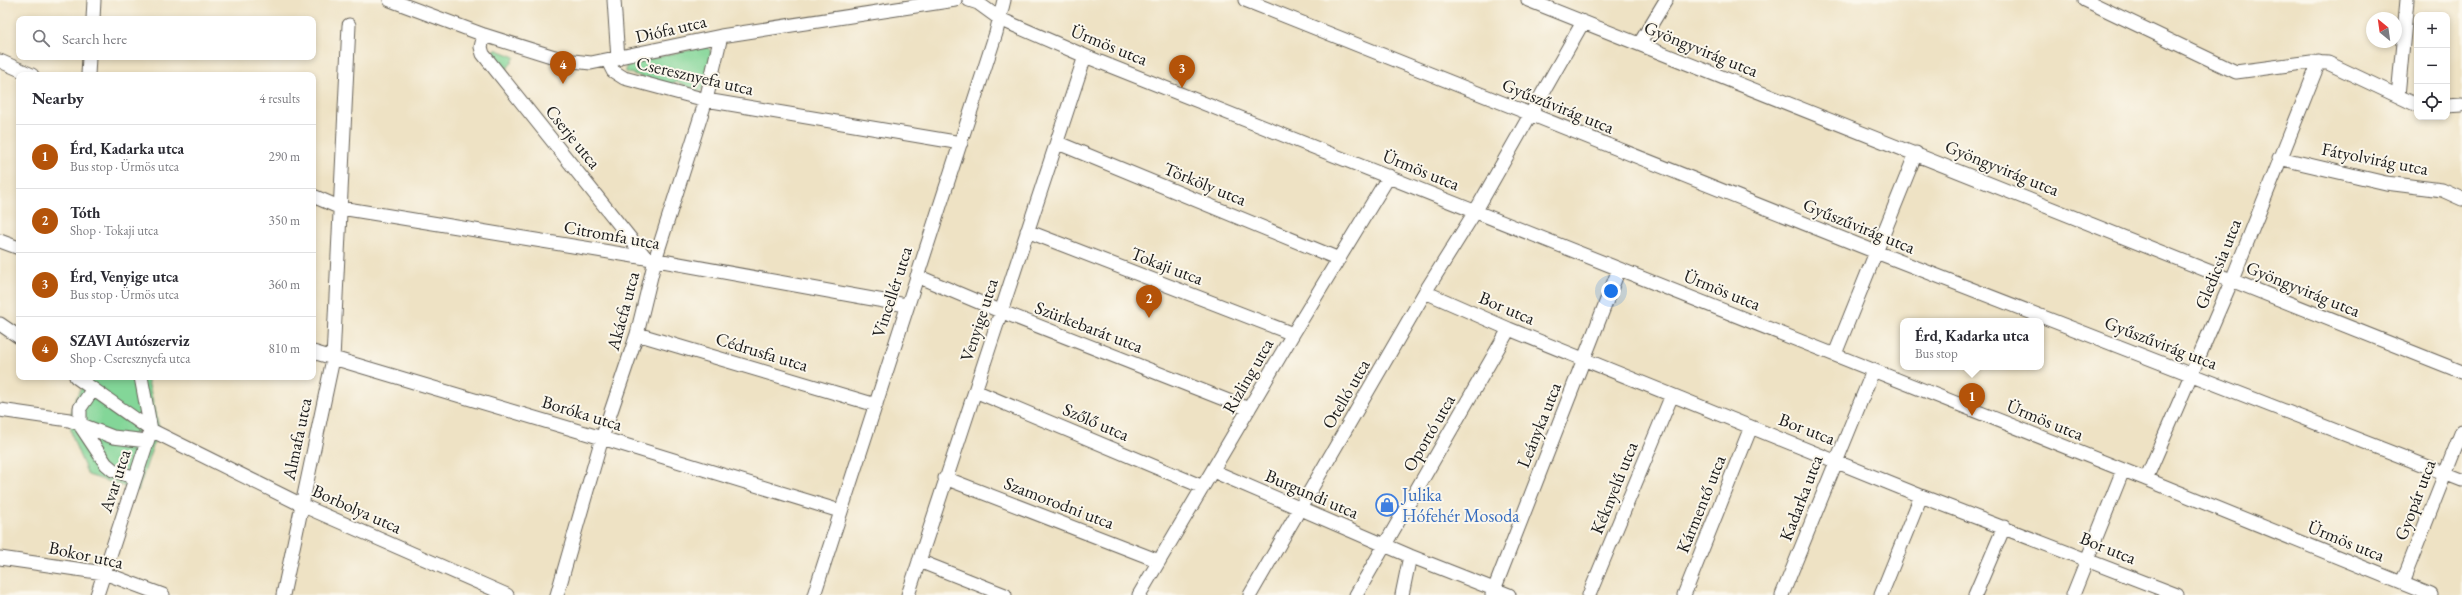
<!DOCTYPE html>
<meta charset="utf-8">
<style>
body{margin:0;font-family:"EB Garamond",serif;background:#f7f7f7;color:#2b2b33}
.controls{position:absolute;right:12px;top:12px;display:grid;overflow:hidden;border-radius:8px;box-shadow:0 2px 6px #0003}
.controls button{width:36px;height:36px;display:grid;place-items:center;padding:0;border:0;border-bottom:1px solid #e1e1e2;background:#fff;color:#2b2b33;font:20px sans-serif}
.compass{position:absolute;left:2366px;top:12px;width:36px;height:36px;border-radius:50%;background:#fff;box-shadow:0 2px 6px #0003;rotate:331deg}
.you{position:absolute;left:1611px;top:291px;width:14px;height:14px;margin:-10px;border:3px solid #fff;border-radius:50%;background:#1a73e8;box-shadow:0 0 0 6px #1a73e833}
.badge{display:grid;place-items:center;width:26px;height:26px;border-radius:50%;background:#b45309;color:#fff;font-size:13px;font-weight:700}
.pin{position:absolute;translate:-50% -33px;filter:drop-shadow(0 1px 2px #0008)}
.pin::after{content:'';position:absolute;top:21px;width:14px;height:12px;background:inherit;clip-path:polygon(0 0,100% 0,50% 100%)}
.popup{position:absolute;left:1900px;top:318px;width:144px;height:52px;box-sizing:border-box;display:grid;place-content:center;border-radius:8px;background:#fff;filter:drop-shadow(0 1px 3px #0005);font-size:13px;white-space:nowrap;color:#7c7c81}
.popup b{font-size:15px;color:#2b2b33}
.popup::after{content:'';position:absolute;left:50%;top:100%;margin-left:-8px;border:8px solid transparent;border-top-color:#fff}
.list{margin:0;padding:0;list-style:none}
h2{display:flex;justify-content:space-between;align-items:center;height:52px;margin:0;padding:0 16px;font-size:17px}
h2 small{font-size:13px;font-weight:400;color:#7c7c81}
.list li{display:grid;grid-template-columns:26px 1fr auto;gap:12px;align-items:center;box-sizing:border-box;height:64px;padding:0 16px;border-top:1px solid #e1e1e2}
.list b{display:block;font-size:15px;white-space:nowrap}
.list p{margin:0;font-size:13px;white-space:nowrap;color:#7c7c81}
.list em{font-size:13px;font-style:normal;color:#7c7c81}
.icon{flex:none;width:22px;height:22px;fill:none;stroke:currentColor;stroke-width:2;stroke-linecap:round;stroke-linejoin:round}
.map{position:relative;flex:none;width:2462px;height:595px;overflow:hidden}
.search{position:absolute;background:#fff;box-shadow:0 2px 6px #0003;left:16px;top:16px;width:300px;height:44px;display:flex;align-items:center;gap:10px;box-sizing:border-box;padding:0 14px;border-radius:8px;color:#7c7c81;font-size:15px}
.panel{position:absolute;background:#fff;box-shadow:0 2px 6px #0003;left:16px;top:72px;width:300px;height:308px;border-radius:8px}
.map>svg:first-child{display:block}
.green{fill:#83d698;stroke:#50795a}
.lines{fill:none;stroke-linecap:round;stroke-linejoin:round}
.minor-casing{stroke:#666157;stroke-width:15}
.minor{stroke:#fff;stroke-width:13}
.labels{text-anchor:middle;stroke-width:4;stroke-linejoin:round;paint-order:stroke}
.street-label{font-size:18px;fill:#1c1c1c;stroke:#fbf7ec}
.shop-label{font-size:18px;fill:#366cbe;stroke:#fbf7ec;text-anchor:start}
</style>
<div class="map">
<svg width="2462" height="595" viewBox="0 0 2462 595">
<rect width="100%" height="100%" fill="#fbf7ec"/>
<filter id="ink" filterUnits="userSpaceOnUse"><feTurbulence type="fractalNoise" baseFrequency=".025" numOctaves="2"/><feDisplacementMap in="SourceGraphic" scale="8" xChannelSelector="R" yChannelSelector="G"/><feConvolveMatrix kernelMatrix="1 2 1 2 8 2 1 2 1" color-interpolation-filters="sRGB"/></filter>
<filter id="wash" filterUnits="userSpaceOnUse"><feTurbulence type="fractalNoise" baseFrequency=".012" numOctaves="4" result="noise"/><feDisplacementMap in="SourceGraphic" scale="16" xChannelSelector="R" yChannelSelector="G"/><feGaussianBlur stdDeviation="0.9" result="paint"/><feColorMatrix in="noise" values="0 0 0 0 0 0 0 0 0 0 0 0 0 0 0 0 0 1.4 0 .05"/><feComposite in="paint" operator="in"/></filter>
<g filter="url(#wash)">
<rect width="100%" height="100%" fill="#eee2c4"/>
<path class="green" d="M 708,46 C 716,56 708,83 700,92 L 677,82 L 670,85 L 626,72 L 626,64 Z
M 495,49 L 515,57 L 505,72 L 489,55 Z
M 89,377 L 147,377 L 159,427 L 138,491 L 88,475 C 71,434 58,418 89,377 Z"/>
</g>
<g filter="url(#ink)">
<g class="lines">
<g class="minor-casing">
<path id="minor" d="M 390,0 L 484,35 L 564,60 L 591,63 L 721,36 L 955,0
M 614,0 L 618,59
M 969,0 L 978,3 L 1000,19 L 1085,56 L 2146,479 L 2431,595
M 1245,0 L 1876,252 L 2462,480
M 1528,0 L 2462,372
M 2085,0 L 2236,72 L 2311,62 L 2328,63 L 2417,105
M 93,19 L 94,0
M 484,35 L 481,47 L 483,54 L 646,258
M 1640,43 L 1666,0
M 0,61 L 32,75
M 608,61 L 613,71 L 624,78 L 706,100 L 961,143
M 88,75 L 89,57
M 2398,96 L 2407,0
M 2447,106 L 2462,105
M 1058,143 L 1339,259
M 2279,158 L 2386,183 L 2442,190 L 2462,199
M 313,196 L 341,208 L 646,258 L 906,305
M 1027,231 L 1293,334
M 0,241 L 19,248
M 917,276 L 1000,311 L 1249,409
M 1425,292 L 1509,329 L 1921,496 L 2177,595
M 0,324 L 19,337
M 637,334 L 876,405
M 313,352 L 602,438 L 840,511
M 1835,354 L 1916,153
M 76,377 L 151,430 L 306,507 L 507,595
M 93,389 L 80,408 L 80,425 L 106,464 L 113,470 L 135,478
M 975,391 L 1203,487
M 0,410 L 69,420 L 113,437 L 147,441
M 1213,471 L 1410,556 L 1509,595
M 945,478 L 1159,561
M 2146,479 L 2232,280 L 2319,62
M 0,558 L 104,573 L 163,595
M 919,561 L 1005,595
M 2402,583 L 2462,431
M 97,595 L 151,430 L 141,377
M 283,595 L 333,359 L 349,25
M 557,595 L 602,438 L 637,334 L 655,260 L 706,100 L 721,36
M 814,595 L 996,33 L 1004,0
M 908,595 L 1085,56
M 1139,595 L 1293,334 L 1389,176
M 1250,595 L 1425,292 L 1475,212 L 1583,22
M 1356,595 L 1509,329
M 1402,595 L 1410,556
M 1492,595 L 1619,269
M 1589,595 L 1672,395
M 1684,595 L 1751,427
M 1782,595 L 1873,371
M 1881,595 L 1921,496
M 1975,595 L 2004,527
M 2073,595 L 2123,470"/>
</g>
<use href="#minor" class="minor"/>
</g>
</g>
<defs>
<g id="shop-ring" transform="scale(1.15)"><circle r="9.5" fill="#fbf7ec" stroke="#3f7fe0" stroke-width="1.5"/><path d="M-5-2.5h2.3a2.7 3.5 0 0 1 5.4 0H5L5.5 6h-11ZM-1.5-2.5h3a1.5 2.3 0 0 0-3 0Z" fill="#3f7fe0"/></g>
</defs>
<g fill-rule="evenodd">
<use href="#shop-ring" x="1387" y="505"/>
</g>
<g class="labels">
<g class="street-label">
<text transform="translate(671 29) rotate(-13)" y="6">Diófa utca</text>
<text transform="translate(1109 45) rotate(22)" y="6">Ürmös utca</text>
<text transform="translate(1701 49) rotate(22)" y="6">Gyöngyvirág utca</text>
<text transform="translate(695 76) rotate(13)" y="6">Cseresznyefa utca</text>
<text transform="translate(1558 106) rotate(22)" y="6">Gyűszűvirág utca</text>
<text transform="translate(573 137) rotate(51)" y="6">Cserje utca</text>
<text transform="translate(2375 159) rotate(11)" y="6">Fátyolvirág utca</text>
<text transform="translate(2002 168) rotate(22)" y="6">Gyöngyvirág utca</text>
<text transform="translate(1421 170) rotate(22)" y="6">Ürmös utca</text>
<text transform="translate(1205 184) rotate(22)" y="6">Törköly utca</text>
<text transform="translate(1859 226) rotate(22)" y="6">Gyűszűvirág utca</text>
<text transform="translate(612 235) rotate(10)" y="6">Citromfa utca</text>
<text transform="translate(2218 264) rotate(-68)" y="6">Gledicsia utca</text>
<text transform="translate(1167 266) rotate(21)" y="6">Tokaji utca</text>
<text transform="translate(2303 289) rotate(22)" y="6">Gyöngyvirág utca</text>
<text transform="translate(1722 290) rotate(22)" y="6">Ürmös utca</text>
<text transform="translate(892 292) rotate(-72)" y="6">Vincellér utca</text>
<text transform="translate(1507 308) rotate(23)" y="6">Bor utca</text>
<text transform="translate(623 311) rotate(-75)" y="6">Akácfa utca</text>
<text transform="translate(979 320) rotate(-72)" y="6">Venyige utca</text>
<text transform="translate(1089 327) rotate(21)" y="6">Szürkebarát utca</text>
<text transform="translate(2161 343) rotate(21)" y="6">Gyűszűvirág utca</text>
<text transform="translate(762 352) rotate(17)" y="6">Cédrusfa utca</text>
<text transform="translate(1248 376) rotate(-60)" y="6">Rizling utca</text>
<text transform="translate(1346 394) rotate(-60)" y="6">Otelló utca</text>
<text transform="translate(582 413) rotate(17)" y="6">Boróka utca</text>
<text transform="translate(2045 420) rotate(22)" y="6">Ürmös utca</text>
<text transform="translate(1096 422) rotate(23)" y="6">Szőlő utca</text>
<text transform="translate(1539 425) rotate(-68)" y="6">Leányka utca</text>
<text transform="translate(1807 429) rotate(21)" y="6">Bor utca</text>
<text transform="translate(1429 433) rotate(-60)" y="6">Oportó utca</text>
<text transform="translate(297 439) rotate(-78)" y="6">Almafa utca</text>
<text transform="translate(115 481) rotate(-72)" y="6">Avar utca</text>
<text transform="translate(1614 488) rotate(-68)" y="6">Kéknyelű utca</text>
<text transform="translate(1312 494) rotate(23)" y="6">Burgundi utca</text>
<text transform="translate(1801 498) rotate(-69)" y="6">Kadarka utca</text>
<text transform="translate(2415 500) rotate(-69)" y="6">Gyopár utca</text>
<text transform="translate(1059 503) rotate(21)" y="6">Szamorodni utca</text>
<text transform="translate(1701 504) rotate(-68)" y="6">Kármentő utca</text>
<text transform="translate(357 509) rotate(24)" y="6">Borbolya utca</text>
<text transform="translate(2346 541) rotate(22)" y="6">Ürmös utca</text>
<text transform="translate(2108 548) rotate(22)" y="6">Bor utca</text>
<text transform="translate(86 555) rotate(12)" y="6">Bokor utca</text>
</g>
<g class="shop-label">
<text x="1402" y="501">Julika<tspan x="1402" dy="21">Hófehér Mosoda</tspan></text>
</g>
</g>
</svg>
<div class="controls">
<button>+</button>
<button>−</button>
<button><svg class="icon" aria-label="locate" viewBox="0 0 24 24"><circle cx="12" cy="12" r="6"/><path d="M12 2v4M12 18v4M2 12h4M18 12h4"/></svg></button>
</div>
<svg class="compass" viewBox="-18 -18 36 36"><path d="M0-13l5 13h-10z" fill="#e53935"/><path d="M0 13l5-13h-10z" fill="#7c7c81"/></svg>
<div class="you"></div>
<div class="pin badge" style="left:1972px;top:416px">1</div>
<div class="popup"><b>Érd, Kadarka utca</b>Bus stop</div>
<div class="pin badge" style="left:1149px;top:318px">2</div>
<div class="pin badge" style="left:1182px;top:88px">3</div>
<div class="pin badge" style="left:563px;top:84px">4</div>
<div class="search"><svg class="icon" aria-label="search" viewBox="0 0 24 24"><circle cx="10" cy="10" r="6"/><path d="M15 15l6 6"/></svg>Search here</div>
<section class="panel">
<h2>Nearby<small>4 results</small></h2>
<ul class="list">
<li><span class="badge">1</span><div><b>Érd, Kadarka utca</b><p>Bus stop · Ürmös utca</p></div><em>290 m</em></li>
<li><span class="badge">2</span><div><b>Tóth</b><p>Shop · Tokaji utca</p></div><em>350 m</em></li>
<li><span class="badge">3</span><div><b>Érd, Venyige utca</b><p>Bus stop · Ürmös utca</p></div><em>360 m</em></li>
<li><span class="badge">4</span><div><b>SZAVI Autószerviz</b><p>Shop · Cseresznyefa utca</p></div><em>810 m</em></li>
</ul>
</section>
</div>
